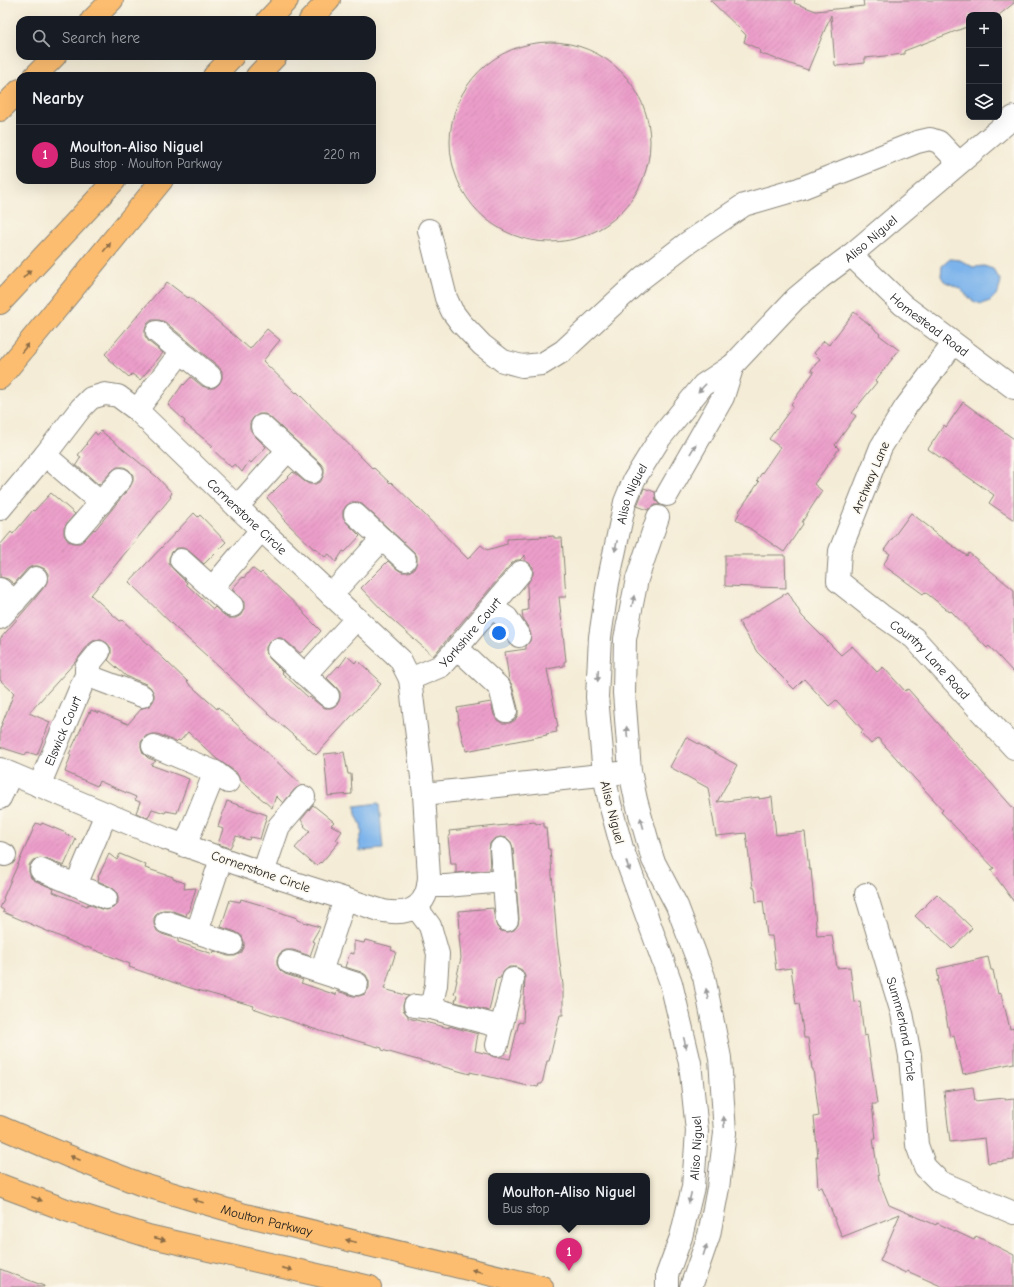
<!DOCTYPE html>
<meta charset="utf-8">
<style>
body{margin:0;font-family:"Comic Neue",sans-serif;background:#20242c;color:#f1f3f6}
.controls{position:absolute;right:12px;top:12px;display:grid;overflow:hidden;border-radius:8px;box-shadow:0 4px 16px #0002}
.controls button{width:36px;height:36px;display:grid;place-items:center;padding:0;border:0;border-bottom:1px solid #363941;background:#171b24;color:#f1f3f6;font:20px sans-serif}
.you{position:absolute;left:499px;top:633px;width:14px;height:14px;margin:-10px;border:3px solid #fff;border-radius:50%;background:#1a73e8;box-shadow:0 0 0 6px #1a73e833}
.badge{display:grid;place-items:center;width:26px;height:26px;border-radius:50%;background:#db2777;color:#fff;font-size:13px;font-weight:700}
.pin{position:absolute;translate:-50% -33px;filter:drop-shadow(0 1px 2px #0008)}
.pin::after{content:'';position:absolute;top:21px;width:14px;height:12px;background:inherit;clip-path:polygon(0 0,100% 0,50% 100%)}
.popup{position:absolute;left:488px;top:1173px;width:162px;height:52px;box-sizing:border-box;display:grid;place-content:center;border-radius:8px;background:#171b24;filter:drop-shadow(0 1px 3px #0005);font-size:13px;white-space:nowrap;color:#9ea1a6}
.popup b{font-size:15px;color:#f1f3f6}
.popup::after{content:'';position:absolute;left:50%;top:100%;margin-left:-8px;border:8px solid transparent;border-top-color:#171b24}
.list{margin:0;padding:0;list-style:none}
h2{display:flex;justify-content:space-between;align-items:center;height:52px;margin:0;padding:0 16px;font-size:17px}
h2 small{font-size:13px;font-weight:400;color:#9ea1a6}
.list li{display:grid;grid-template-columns:26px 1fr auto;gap:12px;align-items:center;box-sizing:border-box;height:60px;padding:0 16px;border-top:1px solid #363941}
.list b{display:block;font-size:15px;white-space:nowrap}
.list p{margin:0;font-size:13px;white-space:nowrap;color:#9ea1a6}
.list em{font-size:13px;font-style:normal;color:#9ea1a6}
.icon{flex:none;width:22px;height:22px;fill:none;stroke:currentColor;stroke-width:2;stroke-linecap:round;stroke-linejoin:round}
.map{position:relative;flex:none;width:1014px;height:1287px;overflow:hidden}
.search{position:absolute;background:#171b24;box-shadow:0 4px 16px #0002;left:16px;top:16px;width:360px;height:44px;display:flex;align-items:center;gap:10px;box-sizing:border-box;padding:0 14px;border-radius:12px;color:#9ea1a6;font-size:15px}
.panel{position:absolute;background:#171b24;box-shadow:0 4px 16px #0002;left:16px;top:72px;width:360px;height:112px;border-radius:12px}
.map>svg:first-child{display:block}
.water{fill:#7bb3eb;stroke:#4c6884}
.building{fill:url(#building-hatch)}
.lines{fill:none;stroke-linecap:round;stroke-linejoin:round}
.minor-casing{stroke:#888479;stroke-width:24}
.major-casing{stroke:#888479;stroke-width:24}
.highway-casing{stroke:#888479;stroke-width:24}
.minor{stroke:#fff;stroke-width:22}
.major{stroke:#fcbd6f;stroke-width:22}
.highway{stroke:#fcbd6f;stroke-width:22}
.oneway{fill:#8c6c46}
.oneway2{fill:#999}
.labels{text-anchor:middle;stroke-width:3;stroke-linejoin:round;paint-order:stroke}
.street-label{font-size:13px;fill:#1c1c1c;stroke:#fbf7ec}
</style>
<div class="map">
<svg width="1014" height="1287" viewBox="0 0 1014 1287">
<defs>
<pattern id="building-hatch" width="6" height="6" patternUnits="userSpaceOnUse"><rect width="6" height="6" fill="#ec9eca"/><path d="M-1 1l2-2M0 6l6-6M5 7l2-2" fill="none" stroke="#ca88ad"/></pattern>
</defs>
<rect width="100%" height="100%" fill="#fbf7ec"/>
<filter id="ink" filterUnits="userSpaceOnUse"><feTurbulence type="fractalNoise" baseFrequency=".025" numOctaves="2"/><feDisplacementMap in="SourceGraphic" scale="8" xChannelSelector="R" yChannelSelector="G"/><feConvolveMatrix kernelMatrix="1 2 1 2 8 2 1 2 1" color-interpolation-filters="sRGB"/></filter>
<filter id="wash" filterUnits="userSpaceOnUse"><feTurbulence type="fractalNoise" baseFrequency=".012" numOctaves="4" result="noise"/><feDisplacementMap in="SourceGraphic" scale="16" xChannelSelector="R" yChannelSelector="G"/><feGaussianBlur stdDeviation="0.9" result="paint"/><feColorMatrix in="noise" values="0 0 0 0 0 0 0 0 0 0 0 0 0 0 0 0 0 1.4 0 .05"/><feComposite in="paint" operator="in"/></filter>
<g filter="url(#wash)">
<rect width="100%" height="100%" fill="#f4ecd6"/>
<path class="water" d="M 950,259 L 960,260 L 973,267 L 984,266 L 993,269 L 1001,281 L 998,293 L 990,301 L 981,304 L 973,301 L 959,288 L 944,281 L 941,276 L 942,266 Z
M 379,803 L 383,849 L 360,851 L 359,842 L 362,833 L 361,825 L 356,814 L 355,806 Z"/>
<g id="blocks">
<path class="building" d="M 710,0 L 795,0 L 794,3 L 816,11 L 864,6 L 863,0 L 1014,0 L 1014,3 L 999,15 L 969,15 L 969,26 L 904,51 L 904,54 L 865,58 L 865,63 L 837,66 L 835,65 L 831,15 L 808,70 L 759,53 L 760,50 L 744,42 L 746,35 Z
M450 142a100 100 0 1 1 200 0a100 100 0 1 1-200 0Z
M 167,282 L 188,298 L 189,297 L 250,349 L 267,329 L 280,340 L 263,361 L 296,393 L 297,392 L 373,469 L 374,468 L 390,483 L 391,482 L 413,503 L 468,559 L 481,545 L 487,550 L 507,544 L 507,539 L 542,537 L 541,537 L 554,536 L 554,538 L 562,538 L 566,597 L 559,597 L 566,661 L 564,662 L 564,666 L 547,669 L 558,727 L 556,728 L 557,732 L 546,734 L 547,735 L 466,751 L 465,745 L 464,746 L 458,721 L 459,720 L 457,708 L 491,702 L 494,715 L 497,720 L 502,723 L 510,723 L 515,720 L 518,715 L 518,708 L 512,685 L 509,680 L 505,652 L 526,649 L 526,646 L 530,641 L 531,635 L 529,629 L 523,619 L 522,611 L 528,610 L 527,585 L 533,574 L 533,567 L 529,563 L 525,561 L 525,555 L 520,560 L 516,560 L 511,564 L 433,656 L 387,615 L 361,588 L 388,561 L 397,569 L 402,572 L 408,572 L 414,569 L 417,562 L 417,556 L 413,551 L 363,505 L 358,502 L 352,502 L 346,506 L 343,511 L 343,517 L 347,523 L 360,536 L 345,552 L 343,551 L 336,562 L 329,554 L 325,557 L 315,548 L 314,549 L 282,518 L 283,516 L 267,498 L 293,472 L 304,481 L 309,484 L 315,484 L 321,481 L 324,474 L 324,468 L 320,463 L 270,417 L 265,414 L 259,414 L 253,418 L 250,423 L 250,429 L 254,435 L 266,447 L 251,463 L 249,461 L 242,472 L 235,464 L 231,467 L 211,448 L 213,446 L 184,423 L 185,421 L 168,405 L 183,384 L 184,385 L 191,377 L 202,386 L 208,388 L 214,388 L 219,384 L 222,378 L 222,371 L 218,366 L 165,322 L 159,320 L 152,320 L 147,324 L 145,330 L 145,336 L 149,342 L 163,353 L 140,380 L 132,374 L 129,377 L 108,359 L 109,358 L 105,354 L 161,288 L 162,289 Z
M 854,312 L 875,329 L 875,330 L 880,334 L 879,335 L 899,350 L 875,381 L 877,382 L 852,413 L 856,416 L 835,445 L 839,449 L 814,484 L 822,491 L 802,522 L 803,524 L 784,552 L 736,519 L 740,512 L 739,511 L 759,482 L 757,480 L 780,447 L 769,439 L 793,406 L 791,404 L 814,372 L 811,370 L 820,359 L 814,353 L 824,341 L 829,345 Z
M 963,402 L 1014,439 L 1014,520 L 989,503 L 994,495 L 928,449 L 944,425 L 946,427 Z
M 101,431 L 157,477 L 172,493 L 170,496 L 171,497 L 91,595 L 120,621 L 122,620 L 144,640 L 188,682 L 188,683 L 217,709 L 218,707 L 302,785 L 295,789 L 283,803 L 276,796 L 272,808 L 240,780 L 236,772 L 218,760 L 188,732 L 180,741 L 178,740 L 176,742 L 158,734 L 152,734 L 146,736 L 141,742 L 141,747 L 143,753 L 148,758 L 156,761 L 151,765 L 189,779 L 177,813 L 166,811 L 165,813 L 152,809 L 148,818 L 136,813 L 140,802 L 135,800 L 136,797 L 99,781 L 97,786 L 65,772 L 71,755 L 69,754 L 89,712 L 90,713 L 91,710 L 99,713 L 99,712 L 128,724 L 142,708 L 150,706 L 154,700 L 154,694 L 151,688 L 146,684 L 126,676 L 108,660 L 111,654 L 111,648 L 107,643 L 101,640 L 95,640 L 89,644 L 76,661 L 29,713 L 50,722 L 37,755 L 27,752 L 25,755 L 0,747 L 0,729 L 14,693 L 0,680 L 0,639 L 32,602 L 45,586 L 48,580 L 48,574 L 45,569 L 38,566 L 32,566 L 27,569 L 14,584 L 8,579 L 0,577 L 0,545 L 11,532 L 13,534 L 33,510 L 34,511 L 51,493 L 75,514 L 67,523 L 64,528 L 64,535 L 68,541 L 74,543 L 80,543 L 85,539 L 94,529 L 95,530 L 130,487 L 133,481 L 133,475 L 129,470 L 124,467 L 117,467 L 112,471 L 99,485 L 76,465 L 81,457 L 78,455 L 87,444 L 86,443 L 95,432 L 97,435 Z
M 644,488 L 655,492 L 656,501 L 660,505 L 655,505 L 648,510 L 637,506 Z
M 194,513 L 198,517 L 200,515 L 226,542 L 204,564 L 189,551 L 183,548 L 177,548 L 172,552 L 169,558 L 169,564 L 173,569 L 187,583 L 186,584 L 213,609 L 215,607 L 224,615 L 229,618 L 236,618 L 241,615 L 244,609 L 244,602 L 232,589 L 243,577 L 244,578 L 252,568 L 260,574 L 262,572 L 304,612 L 304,614 L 321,631 L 304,650 L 300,653 L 286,641 L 281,638 L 275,638 L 269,642 L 266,647 L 266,653 L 270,659 L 283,672 L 282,673 L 309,698 L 310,697 L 320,705 L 325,708 L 331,708 L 337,705 L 340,698 L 340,692 L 336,687 L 327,678 L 338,666 L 339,667 L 347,656 L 355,663 L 357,660 L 378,679 L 377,681 L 381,684 L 316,755 L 272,717 L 228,675 L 176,628 L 129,582 Z
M 911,513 L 933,530 L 932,531 L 967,556 L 969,553 L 1014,590 L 1014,673 L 989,646 L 987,648 L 951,611 L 950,612 L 925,592 L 923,594 L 883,565 L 890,554 L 884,550 Z
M 725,555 L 785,555 L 786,588 L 725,586 Z
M 788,592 L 802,616 L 841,655 L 852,646 L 877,672 L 883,667 L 905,691 L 908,689 L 1014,809 L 1014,902 L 991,870 L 994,868 L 941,812 L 943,810 L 878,738 L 871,744 L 861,733 L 863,730 L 836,700 L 829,706 L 804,679 L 794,689 L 757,652 L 739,622 Z
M 686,737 L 737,765 L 717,802 L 759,797 L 759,799 L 772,797 L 776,835 L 805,832 L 809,869 L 811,869 L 817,936 L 832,935 L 837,968 L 850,967 L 854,1002 L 860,1001 L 864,1036 L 867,1035 L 877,1104 L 872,1104 L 876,1139 L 873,1139 L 879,1180 L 889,1205 L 936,1225 L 937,1223 L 974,1240 L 976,1236 L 1014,1255 L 1014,1287 L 943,1287 L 907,1271 L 906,1273 L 880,1261 L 900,1214 L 842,1237 L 822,1187 L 818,1188 L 816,1157 L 818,1157 L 814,1117 L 819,1116 L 813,1069 L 812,1069 L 808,1038 L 804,1038 L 799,1003 L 796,1004 L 791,968 L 776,970 L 772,936 L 767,936 L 763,901 L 756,902 L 755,888 L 753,888 L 746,833 L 716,836 L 708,788 L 670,767 Z
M 344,752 L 348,774 L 351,774 L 352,794 L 328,796 L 324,754 Z
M 227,801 L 267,815 L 260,839 L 250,837 L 249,840 L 236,836 L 230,848 L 218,844 L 223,829 L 218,827 Z
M 313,805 L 334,822 L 331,825 L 342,831 L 336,840 L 339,842 L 321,863 L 320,862 L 316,866 L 295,848 L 310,831 L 304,826 L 305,825 L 301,820 Z
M 535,822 L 536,824 L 544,823 L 544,827 L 546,827 L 548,849 L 550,849 L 557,940 L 563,985 L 563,1015 L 560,1015 L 549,1061 L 547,1061 L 542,1084 L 539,1084 L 538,1087 L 528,1085 L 528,1086 L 470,1072 L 470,1074 L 403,1056 L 382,1050 L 382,1048 L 340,1036 L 339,1037 L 311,1028 L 253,1008 L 254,1006 L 187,987 L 129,967 L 130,964 L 87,947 L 86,948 L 3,912 L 4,910 L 0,908 L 4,899 L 3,898 L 36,823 L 41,825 L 42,823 L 66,833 L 65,834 L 76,839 L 64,866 L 46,859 L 40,858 L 33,860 L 29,865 L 29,872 L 31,878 L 36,881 L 54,889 L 53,892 L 87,906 L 88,904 L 101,909 L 107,910 L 113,908 L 118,903 L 118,896 L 116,891 L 111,887 L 98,881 L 99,877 L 98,877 L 109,854 L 117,860 L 120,854 L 146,865 L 145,868 L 173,877 L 173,879 L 185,883 L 184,889 L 196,888 L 189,912 L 187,912 L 186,916 L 170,910 L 163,910 L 157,913 L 154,918 L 154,924 L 157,931 L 162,934 L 178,939 L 178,942 L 213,954 L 214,951 L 228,956 L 235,956 L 241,953 L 244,948 L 244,942 L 242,936 L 236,932 L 221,927 L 230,900 L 240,902 L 241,899 L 268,907 L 268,908 L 297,918 L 297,920 L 320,927 L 312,941 L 315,942 L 310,956 L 293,950 L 286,950 L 280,953 L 277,959 L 277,965 L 280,970 L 285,974 L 303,980 L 301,983 L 336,995 L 337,991 L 353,996 L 359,996 L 365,994 L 369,988 L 369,981 L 366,975 L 361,972 L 345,967 L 350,953 L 354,954 L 354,941 L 364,943 L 365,940 L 392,947 L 391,950 L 396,952 L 384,989 L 409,996 L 405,999 L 403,1005 L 403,1010 L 408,1016 L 408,1018 L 449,1028 L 449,1026 L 478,1034 L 475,1051 L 488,1054 L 494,1057 L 501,1057 L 510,1059 L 519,1022 L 523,1023 L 525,976 L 522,970 L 516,967 L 509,967 L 504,971 L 500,978 L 496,979 L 489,1011 L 455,1002 L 457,995 L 454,994 L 457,980 L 456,980 L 461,958 L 459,935 L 460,935 L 459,911 L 493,908 L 495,921 L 497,927 L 501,931 L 508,932 L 514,930 L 518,925 L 519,919 L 513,848 L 511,842 L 507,838 L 500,837 L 494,839 L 490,843 L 489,850 L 490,870 L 456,873 L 456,864 L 451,864 L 448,837 L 450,836 L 449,831 Z
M 937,894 L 972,928 L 952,949 L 929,927 L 928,928 L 915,916 Z
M 988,957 L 991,970 L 993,970 L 998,994 L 1001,993 L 1004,1008 L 1005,1008 L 1010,1029 L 1014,1028 L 1014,1063 L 963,1074 L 954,1036 L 950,1037 L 943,1001 L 942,1001 L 937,980 L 939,980 L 937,969 Z
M 973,1087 L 975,1101 L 1005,1098 L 1005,1100 L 1014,1099 L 1014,1160 L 988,1163 L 985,1138 L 950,1142 L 944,1091 Z
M 0,1269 L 44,1286 L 44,1287 L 0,1287 Z"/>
</g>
</g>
<g filter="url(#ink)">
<use href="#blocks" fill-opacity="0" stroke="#888479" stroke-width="1"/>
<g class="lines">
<g class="minor-casing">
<g id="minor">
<path d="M 429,230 L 446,298 L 452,311 L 461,323 L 482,345 L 503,361 L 522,366 L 542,364 L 563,351 L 642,278 L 686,244 L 744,205 L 799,189 L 917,142 L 930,139 L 939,142 L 959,163"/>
<path id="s1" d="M 851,255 L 903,305 L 1014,388"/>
<path d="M 157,332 L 210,376"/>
<path id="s2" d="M 953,344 L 905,408 L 881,447 L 840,551 L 838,581 L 881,615 L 914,638 L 1014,748"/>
<path d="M 137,410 L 181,352"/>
<path d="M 262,426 L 312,472"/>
<path d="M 45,455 L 101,503"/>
<path d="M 667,495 L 723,397 L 733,365"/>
<path d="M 237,507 L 288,450"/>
<path id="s3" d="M 0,509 L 45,455 L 81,408 L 91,398 L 105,394 L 118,396 L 137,410 L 237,507 L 400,659 L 410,679 L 424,794 L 429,877 C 428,906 411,916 383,911 L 263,873 L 164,838 L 0,769"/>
<path d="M 355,514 L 405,560"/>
<path d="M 658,517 L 637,579 L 625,639 L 624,693 L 630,771 L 636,800 L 653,860 L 677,906 L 704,977 L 720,1058 L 725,1133 L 718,1188 L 709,1235 L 691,1287"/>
<path d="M 76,531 L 121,479"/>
<path d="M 181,560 L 232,606"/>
<path d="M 212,588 L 261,530"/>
<path d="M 0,589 L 15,602"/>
<path d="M 331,595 L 382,539"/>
<path d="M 492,608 L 507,618 L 519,636"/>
<path d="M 0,618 L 36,578"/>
<path d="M 457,648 L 500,688 L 506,711"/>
<path d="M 278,650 L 328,696"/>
<path d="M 99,652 L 86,668 L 86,675 L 142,696"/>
<path d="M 305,675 L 357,618"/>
<path id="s4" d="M 410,679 L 441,666 L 457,648 L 521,572"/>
<path d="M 153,746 L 215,772 L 228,782"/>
<path id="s5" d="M 39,786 L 86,675"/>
<path d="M 424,794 L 619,773"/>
<path d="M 0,798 L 11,774"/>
<path d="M 185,846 L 215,772"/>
<path d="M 501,849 L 507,920"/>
<path d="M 0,853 L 5,855"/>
<path d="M 41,870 L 106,898"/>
<path d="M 263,873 L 279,826 L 304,797"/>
<path d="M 76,885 L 106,814"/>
<path d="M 428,886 L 446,886 L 504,881"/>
<path id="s6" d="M 866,894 L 902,1013 L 910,1056 L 917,1145 L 925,1167 L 940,1182 L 1014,1213"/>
<path d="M 416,907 L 430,926 L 438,954 L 436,985 L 431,1008"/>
<path d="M 166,922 L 232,944"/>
<path d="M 197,932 L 221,859"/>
<path d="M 289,962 L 357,984"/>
<path d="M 321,972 L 345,899"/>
<path d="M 415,1006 L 431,1008 L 501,1027"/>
<path d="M 497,1045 L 513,979"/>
<path id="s7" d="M 667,1287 L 667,1275 L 681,1237 L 693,1187 L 697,1131 L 690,1063 L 671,983 L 622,848 L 610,804 L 604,774 L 597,697 L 600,637 L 608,583 L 625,502 L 634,480 L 660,438 L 703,385 L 733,365 L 795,299 L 820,278 L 851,255 L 1014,117"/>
</g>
</g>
<g class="major-casing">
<g id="major">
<path id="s8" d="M 0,1127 L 68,1156 L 140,1184 L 245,1215 L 542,1287"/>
<path d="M 0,1185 L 69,1211 L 148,1236 L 370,1287"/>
</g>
</g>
<g class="highway-casing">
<path id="highway" d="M 92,20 L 112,0
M 268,20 L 287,0
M 310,20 L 329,0
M 35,76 L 55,56
M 214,76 L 233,56
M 257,76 L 276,56
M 0,110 L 20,90
M 0,303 L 115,180
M 0,378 L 162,180"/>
</g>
<use href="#minor" class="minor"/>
<use href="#major" class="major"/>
<use href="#highway" class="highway"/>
</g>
<defs><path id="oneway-solid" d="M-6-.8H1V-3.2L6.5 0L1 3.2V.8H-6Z"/></defs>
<g class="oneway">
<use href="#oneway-solid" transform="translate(107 247) rotate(-51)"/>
<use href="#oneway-solid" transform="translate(27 274) rotate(-47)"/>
<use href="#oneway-solid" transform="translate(25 348) rotate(-51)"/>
<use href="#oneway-solid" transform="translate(75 1158) rotate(-159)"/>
<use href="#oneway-solid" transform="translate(37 1199) rotate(21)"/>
<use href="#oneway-solid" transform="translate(198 1201) rotate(-163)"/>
<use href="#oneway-solid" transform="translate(160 1239) rotate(13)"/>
<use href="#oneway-solid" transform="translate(351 1241) rotate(-166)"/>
<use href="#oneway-solid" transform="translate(287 1269) rotate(13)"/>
<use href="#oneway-solid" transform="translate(477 1271) rotate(-166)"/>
</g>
<g class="oneway2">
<use href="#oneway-solid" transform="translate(702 388) rotate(134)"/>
<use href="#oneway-solid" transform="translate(693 449) rotate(-59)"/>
<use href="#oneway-solid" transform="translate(616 546) rotate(102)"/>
<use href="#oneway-solid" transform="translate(633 601) rotate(-79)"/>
<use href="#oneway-solid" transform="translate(598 676) rotate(93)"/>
<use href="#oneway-solid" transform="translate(627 732) rotate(-95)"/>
<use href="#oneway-solid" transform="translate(642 823) rotate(-106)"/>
<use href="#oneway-solid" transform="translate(628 866) rotate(70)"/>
<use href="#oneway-solid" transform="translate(707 994) rotate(-101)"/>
<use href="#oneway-solid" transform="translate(685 1043) rotate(76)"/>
<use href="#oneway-solid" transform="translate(724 1122) rotate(-93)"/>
<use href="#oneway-solid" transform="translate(690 1198) rotate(103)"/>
<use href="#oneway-solid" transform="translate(705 1250) rotate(-72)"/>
</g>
</g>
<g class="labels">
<g class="street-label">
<text dy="5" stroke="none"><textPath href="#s7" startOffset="1170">Aliso Niguel</textPath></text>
<text dy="5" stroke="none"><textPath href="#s1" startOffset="105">Homestead Road</textPath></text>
<text transform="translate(870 477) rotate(-67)" y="5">Archway Lane</text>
<text dy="5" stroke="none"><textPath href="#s7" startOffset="815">Aliso Niguel</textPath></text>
<text dy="5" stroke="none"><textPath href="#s3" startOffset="348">Cornerstone Circle</textPath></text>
<text dy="5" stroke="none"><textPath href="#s4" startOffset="78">Yorkshire Court</textPath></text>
<text dy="5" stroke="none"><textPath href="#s2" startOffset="389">Country Lane Road</textPath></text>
<text dy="5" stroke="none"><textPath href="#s5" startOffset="60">Elswick Court</textPath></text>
<text transform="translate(613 812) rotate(76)" y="5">Aliso Niguel</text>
<text transform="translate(261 871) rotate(19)" y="5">Cornerstone Circle</text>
<text dy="5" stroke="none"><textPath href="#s6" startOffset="140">Summerland Circle</textPath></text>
<text dy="5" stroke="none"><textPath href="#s7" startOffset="143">Aliso Niguel</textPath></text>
<text dy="5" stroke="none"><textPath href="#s8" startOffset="283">Moulton Parkway</textPath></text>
</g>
</g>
</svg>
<div class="controls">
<button>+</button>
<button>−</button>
<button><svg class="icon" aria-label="layers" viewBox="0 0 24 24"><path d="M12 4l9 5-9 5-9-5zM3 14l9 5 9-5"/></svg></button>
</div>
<div class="you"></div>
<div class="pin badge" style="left:569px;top:1271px">1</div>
<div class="popup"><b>Moulton-Aliso Niguel</b>Bus stop</div>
<div class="search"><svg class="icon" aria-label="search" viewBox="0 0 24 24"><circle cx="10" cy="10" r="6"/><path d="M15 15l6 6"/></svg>Search here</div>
<section class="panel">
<h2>Nearby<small></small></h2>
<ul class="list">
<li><span class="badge">1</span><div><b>Moulton-Aliso Niguel</b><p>Bus stop · Moulton Parkway</p></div><em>220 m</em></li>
</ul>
</section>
</div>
